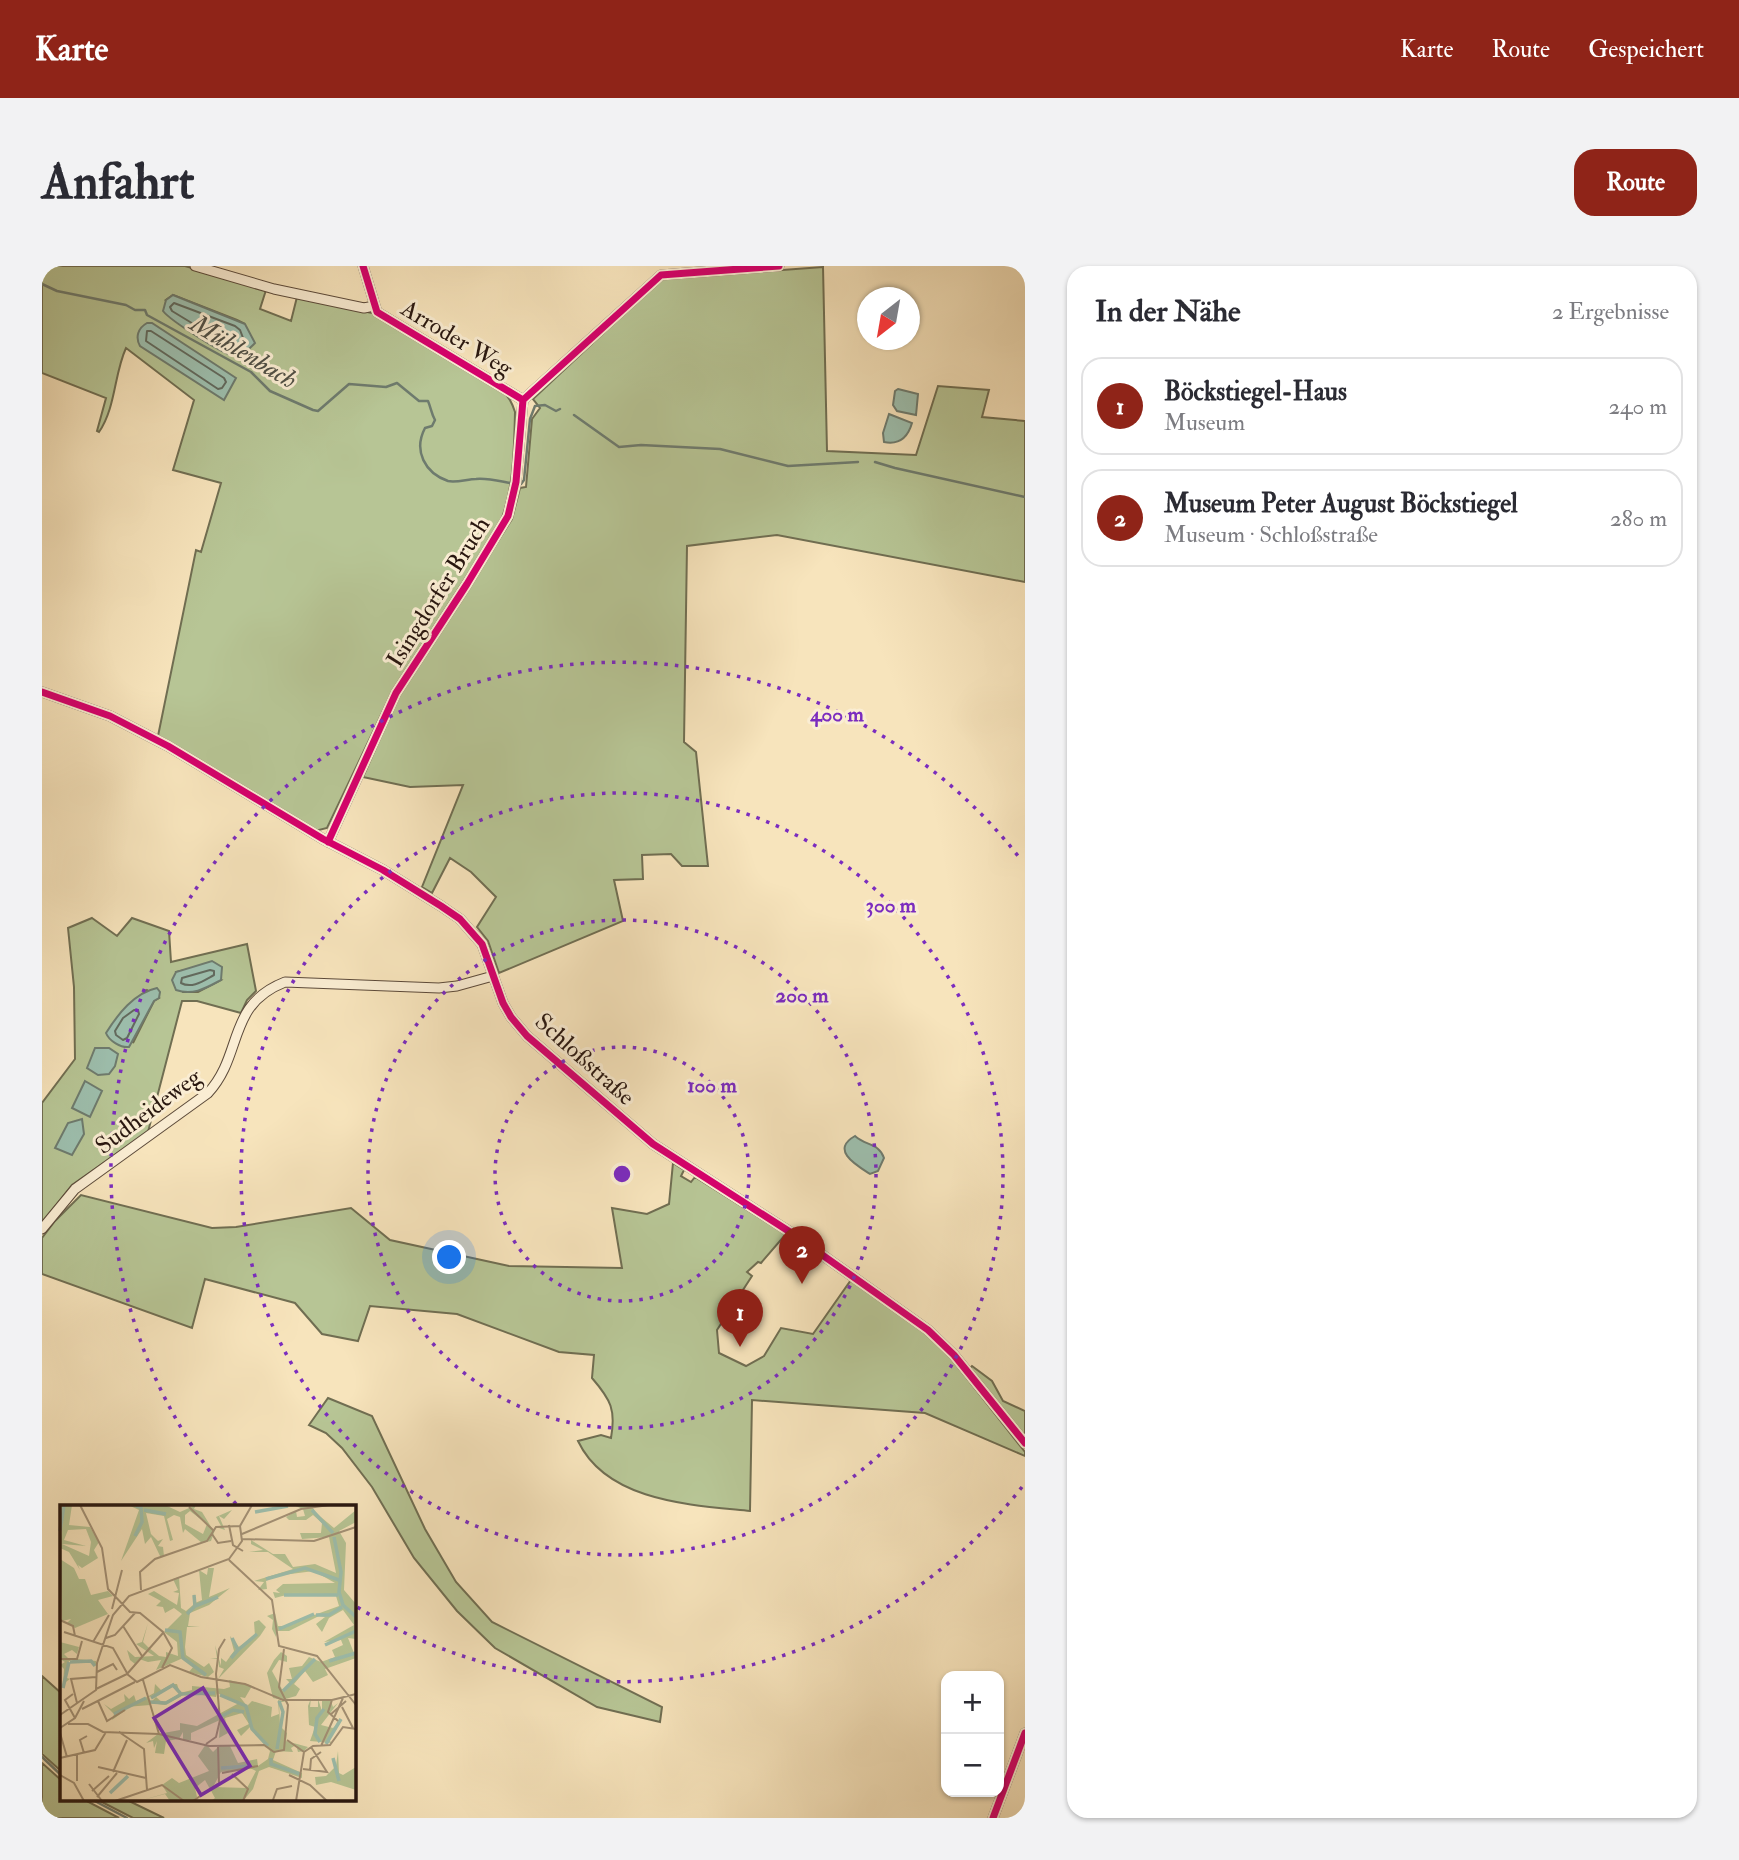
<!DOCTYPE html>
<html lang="de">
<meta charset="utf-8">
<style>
body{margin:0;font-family:"IM FELL Double Pica",serif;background:#f2f2f3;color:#2b2b33}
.controls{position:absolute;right:21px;bottom:21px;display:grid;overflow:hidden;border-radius:14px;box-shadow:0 2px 5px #0004}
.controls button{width:63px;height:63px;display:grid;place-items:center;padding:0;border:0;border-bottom:2px solid #e1e1e2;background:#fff;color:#2b2b33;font:35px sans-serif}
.compass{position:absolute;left:815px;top:21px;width:63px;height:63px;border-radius:50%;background:#fff;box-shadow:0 2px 5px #0004;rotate:211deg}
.you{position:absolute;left:408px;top:992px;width:24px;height:24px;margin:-18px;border:5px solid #fff;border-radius:50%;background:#1a73e8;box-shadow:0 0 0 10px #1a73e833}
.badge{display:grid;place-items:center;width:46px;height:46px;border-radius:50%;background:#8f2418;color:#fff;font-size:23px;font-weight:700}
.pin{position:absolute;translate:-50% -58px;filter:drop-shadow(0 2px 4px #0008)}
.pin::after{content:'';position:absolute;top:37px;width:24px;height:21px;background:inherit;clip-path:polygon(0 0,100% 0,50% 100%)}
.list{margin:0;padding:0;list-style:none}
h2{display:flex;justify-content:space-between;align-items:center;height:91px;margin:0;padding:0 28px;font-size:30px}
h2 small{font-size:23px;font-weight:400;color:#7c7c81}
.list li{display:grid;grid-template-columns:46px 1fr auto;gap:21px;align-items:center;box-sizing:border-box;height:98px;margin:0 14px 14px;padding:0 14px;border:2px solid #e1e1e2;border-radius:21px}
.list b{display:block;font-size:26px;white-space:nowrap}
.list p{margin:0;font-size:23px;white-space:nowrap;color:#7c7c81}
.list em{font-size:23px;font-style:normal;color:#7c7c81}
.map{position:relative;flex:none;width:983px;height:1552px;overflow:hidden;border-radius:21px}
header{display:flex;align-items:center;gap:42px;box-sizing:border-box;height:98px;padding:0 35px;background:#8f2418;color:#fff}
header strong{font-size:33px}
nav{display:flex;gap:38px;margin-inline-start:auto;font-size:24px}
.intro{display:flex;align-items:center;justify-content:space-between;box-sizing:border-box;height:168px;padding:0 42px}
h1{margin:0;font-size:49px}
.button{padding:18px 32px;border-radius:21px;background:#8f2418;color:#fff;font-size:24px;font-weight:700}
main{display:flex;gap:42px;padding:0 42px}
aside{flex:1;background:#fff;border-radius:21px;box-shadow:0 2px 5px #0004}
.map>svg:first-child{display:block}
.green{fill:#b7c595;stroke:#706e52;stroke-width:2;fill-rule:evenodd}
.water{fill:#9dbfae;stroke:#6e7b6e;stroke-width:2}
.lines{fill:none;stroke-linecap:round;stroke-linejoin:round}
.shore{stroke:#626a5e;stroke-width:2}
.stream{stroke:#6e7b6e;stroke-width:2.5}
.street-casing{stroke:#5c4a3a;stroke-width:11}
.street{stroke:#faedd3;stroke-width:9}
.cycleway-casing{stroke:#faedd3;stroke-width:11}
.cycleway{stroke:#d6006c;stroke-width:7}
.ring{fill:none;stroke:#7b2cbf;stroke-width:3.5;stroke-dasharray:3.5 7}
.labels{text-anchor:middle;stroke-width:6;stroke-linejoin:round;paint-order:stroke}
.street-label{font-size:24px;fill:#28160f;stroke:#faedd3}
.water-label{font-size:26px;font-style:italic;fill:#515147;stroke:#faedd3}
.inset-river{fill:none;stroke:#9dbfae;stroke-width:3.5}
.inset-road{fill:none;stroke:#a49277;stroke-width:2}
.view{fill:#7b2cbf;fill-opacity:0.15;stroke:#7b2cbf;stroke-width:3.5}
.inset-edge{fill:none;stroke:#28160f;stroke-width:3.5}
.centre{fill:#7b2cbf;stroke:#faedd3;stroke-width:3.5}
.ring-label{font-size:21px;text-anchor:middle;font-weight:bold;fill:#7b2cbf;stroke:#faedd3;stroke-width:6;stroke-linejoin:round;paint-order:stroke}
</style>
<header>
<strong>Karte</strong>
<nav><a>Karte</a><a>Route</a><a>Gespeichert</a></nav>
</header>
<div class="intro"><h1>Anfahrt</h1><a class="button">Route</a></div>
<main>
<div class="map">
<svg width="983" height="1552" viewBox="0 0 983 1552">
<rect width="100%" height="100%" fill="#f7e4bc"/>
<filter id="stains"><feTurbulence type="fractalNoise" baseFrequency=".00286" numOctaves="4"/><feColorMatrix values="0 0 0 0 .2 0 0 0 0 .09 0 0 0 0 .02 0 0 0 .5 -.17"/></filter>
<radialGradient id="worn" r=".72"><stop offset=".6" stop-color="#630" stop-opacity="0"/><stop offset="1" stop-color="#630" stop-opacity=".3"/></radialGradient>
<path class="green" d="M 0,0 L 143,0 L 224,24 L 218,43 L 249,55 L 255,31 L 330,47 L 459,124 C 467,130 470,137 473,146 C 472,186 472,226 456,262 L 351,424 L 285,562 L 273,565 L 116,470 L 154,284 L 159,286 L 179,217 L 131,204 L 152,134 L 84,82 C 72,108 74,141 57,166 L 55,165 L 64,132 L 0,107 ZM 131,29 L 195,54 L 203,58 L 124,34 Z
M 781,1 L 785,185 L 874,189 L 896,120 L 947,124 L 940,151 L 983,155 L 983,316 L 735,269 L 645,280 L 642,476 L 654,486 L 666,600 L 640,600 L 629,588 L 600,589 L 601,613 L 572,614 L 581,655 L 457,707 L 446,675 L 435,661 L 454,631 L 429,606 L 408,592 L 390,627 L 380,621 L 421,519 L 368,521 L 321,511 L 356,431 L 470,253 L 478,222 L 484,221 L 490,153 L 498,142 L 491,133 L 619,13 Z
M 50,652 L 75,670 L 90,652 L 127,665 L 129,696 L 205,678 L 214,725 L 205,734 L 199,747 L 155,735 L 140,735 L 106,866 L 30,919 L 0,957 L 0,837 L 33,793 L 32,721 L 26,662 ZM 147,703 L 179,714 L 156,726 L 141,726 L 134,706 ZM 105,724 L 117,732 L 112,735 L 91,777 L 92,735 Z
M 631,897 L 642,904 L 639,910 L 649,916 L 653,911 L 744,968 L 719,997 L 716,996 L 705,1006 L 710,1010 L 675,1064 L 677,1087 L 704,1100 L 722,1090 L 739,1062 L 771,1068 L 809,1014 L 881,1065 L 902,1083 L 983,1186 L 983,1190 L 883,1147 L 710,1134 L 708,1245 C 650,1239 565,1236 536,1175 L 559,1169 L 569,1172 C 574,1144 569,1134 550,1112 L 552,1089 L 517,1086 L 415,1048 L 328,1040 L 316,1075 L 280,1068 L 253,1037 L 163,1013 L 150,1062 L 0,1008 L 0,972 L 13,955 L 39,929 L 170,962 L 194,961 L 309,942 L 348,974 L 467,1000 L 580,1002 L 570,942 L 605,948 L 627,938 Z
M 930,1100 L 950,1115 L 961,1135 L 983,1145 L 983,1171 L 928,1102 Z
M 286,1132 L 330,1150 L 383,1263 L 414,1316 L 450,1356 L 620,1441 L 618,1456 L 555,1441 L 453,1382 L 415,1345 L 372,1292 L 330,1221 L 300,1182 L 284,1167 L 267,1159 Z
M 0,1410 L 19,1427 L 19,1505 L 0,1488 Z
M 0,1497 L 19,1514 L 19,1533 L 41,1533 L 77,1552 L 0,1552 Z
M 54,1533 L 83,1533 L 122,1552 L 91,1552 Z"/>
<path class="water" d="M 131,29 L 203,58 L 213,77 C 208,82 201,90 194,90 C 184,91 128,54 121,45 L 124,34 Z
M 105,57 L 110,57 L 194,112 L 182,134 L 98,80 C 93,71 96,62 105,57 Z
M 856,123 L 876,128 L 874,149 L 855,145 L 851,139 L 853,125 Z
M 847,148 L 870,157 C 866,171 857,179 842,176 L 841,167 Z
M 170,695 L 180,701 L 179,714 C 164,722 151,730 134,724 L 130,714 L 134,706 Z
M 115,722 L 118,726 L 117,732 L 112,735 L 87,781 C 79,782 67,775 64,767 C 76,748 92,727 115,722 Z
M 53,782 L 67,782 L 76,788 L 73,800 L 67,808 L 56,809 L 45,802 Z
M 43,815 L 60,825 L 48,851 L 30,842 Z
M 40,853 L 42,868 L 30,889 L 13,882 L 26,857 Z
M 813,870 C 824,880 837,877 842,892 L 836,905 L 828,908 C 814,899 788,884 813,870 Z"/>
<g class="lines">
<path class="shore" d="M 132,37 L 193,60 L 198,64 L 203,77 L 196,83 L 191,82 L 130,45 L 128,41 Z
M 105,65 L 109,65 L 182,112 L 184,116 L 180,122 L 176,123 L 104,75 Z
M 168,704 L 172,705 L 172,709 C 161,715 150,723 139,717 L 140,712 Z
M 92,744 L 96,744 L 97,748 L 85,772 L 81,774 L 74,769 L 73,765 L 81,752 Z"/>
<path class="stream" d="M 0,18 L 15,25 L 84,39 L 93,44 L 103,44 L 105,49 L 209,106 L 228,125 L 271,144 L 276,145 L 307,118 L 344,121 L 355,117 L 377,135 L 386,135 C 389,142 389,147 393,154 L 390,160 L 383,162 C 371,185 383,207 406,215 C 414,217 426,213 434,213 C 446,212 457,215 468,217
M 532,149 L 577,181 L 599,179 L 678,183 L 746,200 L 816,196
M 833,196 L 853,202 L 983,231
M 479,218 L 482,214 L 488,153 L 493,140 L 503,139 L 514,145 L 518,143
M 0,1491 L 19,1509
M 49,1533 L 85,1552"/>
<g class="street-casing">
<path id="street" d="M 153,0 L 232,23 L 322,42 L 332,40
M 321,0 L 335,46 L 481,134
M 481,134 L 619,9 L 737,0
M 0,426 L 68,450 L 126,480 L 281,573 L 341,604 L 399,640 L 418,653 L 440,678 L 461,737 L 469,751 L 485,770 L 611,878 L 748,966 L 886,1064 L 912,1089 L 983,1177
M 286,576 L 354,427 L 425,318 L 466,250 L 474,216 L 481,134
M 0,963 L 33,923 L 166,827 C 202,788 184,739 243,716 L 397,722 L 415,720 L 451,710
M 951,1552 L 983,1467"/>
</g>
<use href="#street" class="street"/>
<g class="cycleway-casing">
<path id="cycleway" d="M 321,0 L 335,46 L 481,134
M 481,134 L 619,9 L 737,0
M 0,426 L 68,450 L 126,480 L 281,573 L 341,604 L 399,640 L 418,653 L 440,678 L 461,737 L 469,751 L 485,770 L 611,878 L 748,966 L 886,1064 L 912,1089 L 983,1177
M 286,576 L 354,427 L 425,318 L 466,250 L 474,216 L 481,134
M 951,1552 L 983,1467"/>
</g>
<use href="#cycleway" class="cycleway"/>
</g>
<g class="ring">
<circle cx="580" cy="908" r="127"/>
<circle cx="580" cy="908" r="254"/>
<circle cx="580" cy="908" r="381"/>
<path d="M980 1221A508 508 0 0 1 315 1341M194 1238A508 508 0 1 1 980 595"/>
</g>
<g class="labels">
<g class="street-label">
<text transform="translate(415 72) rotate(31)" y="8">Arroder Weg</text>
<text transform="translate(396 326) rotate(-58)" y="8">Isingdorfer Bruch</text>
<text transform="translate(543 793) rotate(42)" y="8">Schloßstraße</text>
<text transform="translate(106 845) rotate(-37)" y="8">Sudheideweg</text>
</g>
<g class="water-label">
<text transform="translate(202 85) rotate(31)" y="9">Mühlenbach</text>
</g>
</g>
<g transform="translate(18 1239)">
<rect width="296" height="296" fill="#f7e4bc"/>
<path d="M 4,0 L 12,0 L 9,20 L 30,22 L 39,37 L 34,45 L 38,53 L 22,63 L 18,60 L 20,65 L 23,64 L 20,65 L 9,47 L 0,43 ZM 26,24 L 31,37 L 29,51 L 2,39 L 26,41 L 4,35 L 8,25 ZM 68,0 L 105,0 L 120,7 L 136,0 L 134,4 L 142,7 L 153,25 L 155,22 L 161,21 L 156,12 L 172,5 L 164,14 L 159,11 L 165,25 L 156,22 L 151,36 L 142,38 L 125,24 L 123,28 L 120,12 L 114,10 L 107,14 L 113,35 L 110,36 L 104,11 L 86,8 L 91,29 L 98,36 L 103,34 L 98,41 L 103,42 L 104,51 L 100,51 L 91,32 L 85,39 L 82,24 L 61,56 L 79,5 ZM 130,6 L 147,19 L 143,29 L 125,19 L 125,10 ZM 233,0 L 260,0 L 253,3 L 255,7 L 274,23 L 296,5 L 296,17 L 279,26 L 286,38 L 284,85 L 296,99 L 296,134 L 288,133 L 296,153 L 265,164 L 268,170 L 253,177 L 245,166 L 234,179 L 240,184 L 236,191 L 222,195 L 213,193 L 207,168 L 214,155 L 221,147 L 227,151 L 227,157 L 219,155 L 212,166 L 223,186 L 230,178 L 226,174 L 232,174 L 229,163 L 242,161 L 249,152 L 261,157 L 275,152 L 272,145 L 283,140 L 281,135 L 264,137 L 294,120 L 283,105 L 269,113 L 262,127 L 256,119 L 265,112 L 259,111 L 229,126 L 217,126 L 216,132 L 212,124 L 213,115 L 207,111 L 215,108 L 218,121 L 224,121 L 279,101 L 276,91 L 230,89 L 215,93 L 213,87 L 220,88 L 216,85 L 223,79 L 275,78 L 254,66 L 215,71 L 206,76 L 207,84 L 198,85 L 204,77 L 194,76 L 233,64 L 208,47 L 189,47 L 203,45 L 191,39 L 191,35 L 213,49 L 225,49 L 233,62 L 255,59 L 276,68 L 269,32 L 242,34 L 240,28 L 261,28 L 262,18 L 253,10 L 246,15 L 229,15 L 226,12 L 236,6 L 237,12 L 245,11 L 243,4 ZM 0,54 L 14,63 L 19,74 L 25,74 L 31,90 L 48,86 L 53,91 L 38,95 L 48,109 L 15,123 L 7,118 L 11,114 L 2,116 ZM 148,63 L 154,63 L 149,92 L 170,83 L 149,100 L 130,108 L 128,121 L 140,122 L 127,122 L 125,142 L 126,150 L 144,162 L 149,158 L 154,167 L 148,172 L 129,167 L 134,161 L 123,153 L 96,165 L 101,155 L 88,157 L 79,154 L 75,159 L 70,155 L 67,145 L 75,152 L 94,151 L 76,139 L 82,137 L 88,118 L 83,137 L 88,142 L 99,151 L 106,152 L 106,147 L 118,151 L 117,137 L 104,127 L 122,109 L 114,103 L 105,108 L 103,102 L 96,101 L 101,96 L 88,89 L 94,86 L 117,100 L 119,88 L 113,87 L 118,85 L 113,74 L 119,72 L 121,103 L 126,106 L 133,100 L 134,88 L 135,98 L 142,95 L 139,65 L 147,70 ZM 199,115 L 206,122 L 200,131 L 158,174 L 164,164 L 159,162 L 158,154 L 150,153 L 157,153 L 155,140 L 161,161 L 161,153 L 166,157 L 174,146 L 170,131 L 179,142 L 195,131 L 194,117 ZM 0,137 L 19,142 L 17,149 L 12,145 L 4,149 L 11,156 L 17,154 L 36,156 L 36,161 L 32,157 L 9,156 L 4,172 L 10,174 L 3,179 L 2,195 L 4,164 L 0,160 L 5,157 L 0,154 ZM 169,175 L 190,180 L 211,191 L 192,181 L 185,193 L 180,192 L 187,201 L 192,196 L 212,202 L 211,212 L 219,209 L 218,195 L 227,197 L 219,197 L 220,221 L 227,228 L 226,236 L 248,242 L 244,246 L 238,247 L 236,240 L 231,243 L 233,247 L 216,246 L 213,255 L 242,268 L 242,273 L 209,262 L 199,266 L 193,284 L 183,296 L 151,296 L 155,293 L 145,275 L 135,283 L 137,292 L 133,296 L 110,296 L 105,289 L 79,296 L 107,288 L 102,280 L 112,273 L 119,278 L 149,266 L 138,251 L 146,239 L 153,247 L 159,241 L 170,241 L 178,258 L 197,254 L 198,261 L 208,254 L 210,246 L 190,222 L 181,231 L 177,225 L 189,219 L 182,208 L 165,213 L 168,228 L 159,233 L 160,215 L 131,228 L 131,235 L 123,235 L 123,227 L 119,234 L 106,236 L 104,249 L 95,248 L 97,236 L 94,243 L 93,236 L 86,238 L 98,229 L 120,225 L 120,218 L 137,221 L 179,198 L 157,188 L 156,192 L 127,188 L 105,200 L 90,198 L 96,192 L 103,198 L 119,189 L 114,180 L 89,192 L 90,200 L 66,202 L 66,205 L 52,215 L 54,209 L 44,199 L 51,204 L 65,196 L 64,189 L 69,194 L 74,190 L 76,196 L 87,192 L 94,188 L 95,179 L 101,185 L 112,179 L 117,179 L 120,188 L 132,185 L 132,181 L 164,184 L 170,182 ZM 190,263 L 196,266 L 187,283 L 153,282 L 161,267 ZM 251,193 L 250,202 L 258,202 L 258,194 L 262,206 L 262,195 L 271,196 L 273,202 L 278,198 L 261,220 L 273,223 L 282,214 L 269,235 L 272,238 L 250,236 L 255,222 L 249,220 L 248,201 ZM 278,246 L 279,268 L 283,270 L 296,262 L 296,285 L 271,277 L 256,280 L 255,272 L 266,271 L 276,261 Z" fill="#b7c595" fill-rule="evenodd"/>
<path class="inset-river" d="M 84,5 L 106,9M 252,5 L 273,28M 195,7 L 228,1M 0,26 L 4,0M 75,31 L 82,17 L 81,2 L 76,1M 274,32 L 281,67 L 279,87 L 283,100 L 296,112M 206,74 L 245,63 L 279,75M 224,90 L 278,90M 135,101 L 158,92M 127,109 L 135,101 L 134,90M 256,110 L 269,110 L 282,102M 219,124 L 254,109M 105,125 L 120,127 L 123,153 L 146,170M 265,140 L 296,126M 178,145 L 197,129M 171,153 L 178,145 L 172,133M 269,156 L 296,148M 10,157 L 31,156 L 35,161M 3,183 L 9,157M 223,186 L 255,154M 160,190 L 186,201 L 192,224 L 208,241M 91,193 L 113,180 L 121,189 L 155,188M 90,197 L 106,198 L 120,190M 54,209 L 86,193M 162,211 L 173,205 L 184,207M 260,237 L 255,229 L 257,213 L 264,204M 266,239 L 281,214M 217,244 L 223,207 L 219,196M 211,253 L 211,259 L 240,269M 273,253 L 279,276M 161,263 L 191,261M 50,288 L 68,271"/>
<path class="inset-road" d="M 20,0 L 42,43 L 48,84 L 70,107 L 80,108 L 103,127 L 112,143 L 102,163M 129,2 L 153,25M 169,20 L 173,40 L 183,46M 152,29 L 158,38 L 171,36M 182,29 L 241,4 L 269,0M 182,34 L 254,36 L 296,22M 169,55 L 212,95 L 219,141 L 257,151 L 296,200M 81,85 L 80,67 L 95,54 L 147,36 L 156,22 L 180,21M 52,104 L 62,65M 0,115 L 13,121 L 15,131M 63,121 L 82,151M 4,127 L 53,143 L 67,168M 46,133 L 55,130 L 75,108M 33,137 L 49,110M 0,154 L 17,154 L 22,136M 37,167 L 53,159 L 57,165M 67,169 L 77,177 L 110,160 L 141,172 L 185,179 L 223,195 L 272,195 L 296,189M 67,169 L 103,128M 83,175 L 99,229M 36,184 L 67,169M 13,189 L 5,195 L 15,213M 272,195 L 268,207 L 278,216M 38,196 L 47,216 L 65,205M 17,198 L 11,174 L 36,172M 282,202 L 293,223M 22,204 L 75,177M 0,210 L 36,185 L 37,158 L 53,110 L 69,91 L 169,54 L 182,36 L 180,21 L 192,0M 270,210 L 286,196M 8,219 L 28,219 L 43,227 L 99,229 L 149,241 L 204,240 L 214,247 L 224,245 L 228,200 L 219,182 L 224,144M 0,223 L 15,213 L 24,196M 59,227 L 84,244 L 87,285M 0,228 L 7,252M 227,235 L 244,247 L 236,296M 146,239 L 156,232 L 160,215 L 156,169 L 159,144 L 165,134M 261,241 L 283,193M 244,247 L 253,241 L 270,240 L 283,222 L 296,224M 24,248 L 20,235 L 27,231M 0,253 L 35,245 L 46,227M 38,262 L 86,273M 243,264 L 267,267 L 251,242M 250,266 L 251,254 L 261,247M 53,267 L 67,235M 162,268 L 198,261M 172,269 L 188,284 L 183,296M 0,270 L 14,278 L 24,296M 229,270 L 250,280 L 267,296M 17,276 L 17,249M 29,279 L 42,296M 32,286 L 49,271M 37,292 L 57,268M 213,295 L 217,284 L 232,281M 55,296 L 102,280 L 124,296M 133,296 L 159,278 L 158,240M 184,296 L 215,296"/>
<path class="view" d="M 143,183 L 190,261 L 141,290 L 94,213 Z"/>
<rect width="296" height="296" class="inset-edge"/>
</g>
<circle cx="580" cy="908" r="10" class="centre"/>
<g class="ring-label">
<text x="795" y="455">400 m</text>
<text x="849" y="646">300 m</text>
<text x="760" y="736">200 m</text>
<text x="670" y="826">100 m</text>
</g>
<rect width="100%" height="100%" filter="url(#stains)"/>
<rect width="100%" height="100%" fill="url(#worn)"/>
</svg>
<div class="controls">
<button>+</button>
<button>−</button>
</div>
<svg class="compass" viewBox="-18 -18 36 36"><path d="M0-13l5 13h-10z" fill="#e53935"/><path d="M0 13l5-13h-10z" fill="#7c7c81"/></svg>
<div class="you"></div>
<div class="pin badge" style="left:698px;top:1081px">1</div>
<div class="pin badge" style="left:760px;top:1018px">2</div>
</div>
<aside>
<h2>In der Nähe<small>2 Ergebnisse</small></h2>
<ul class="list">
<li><span class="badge">1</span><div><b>Böckstiegel-Haus</b><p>Museum</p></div><em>240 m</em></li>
<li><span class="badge">2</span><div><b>Museum Peter August Böckstiegel</b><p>Museum · Schloßstraße</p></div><em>280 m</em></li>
</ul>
</aside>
</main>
